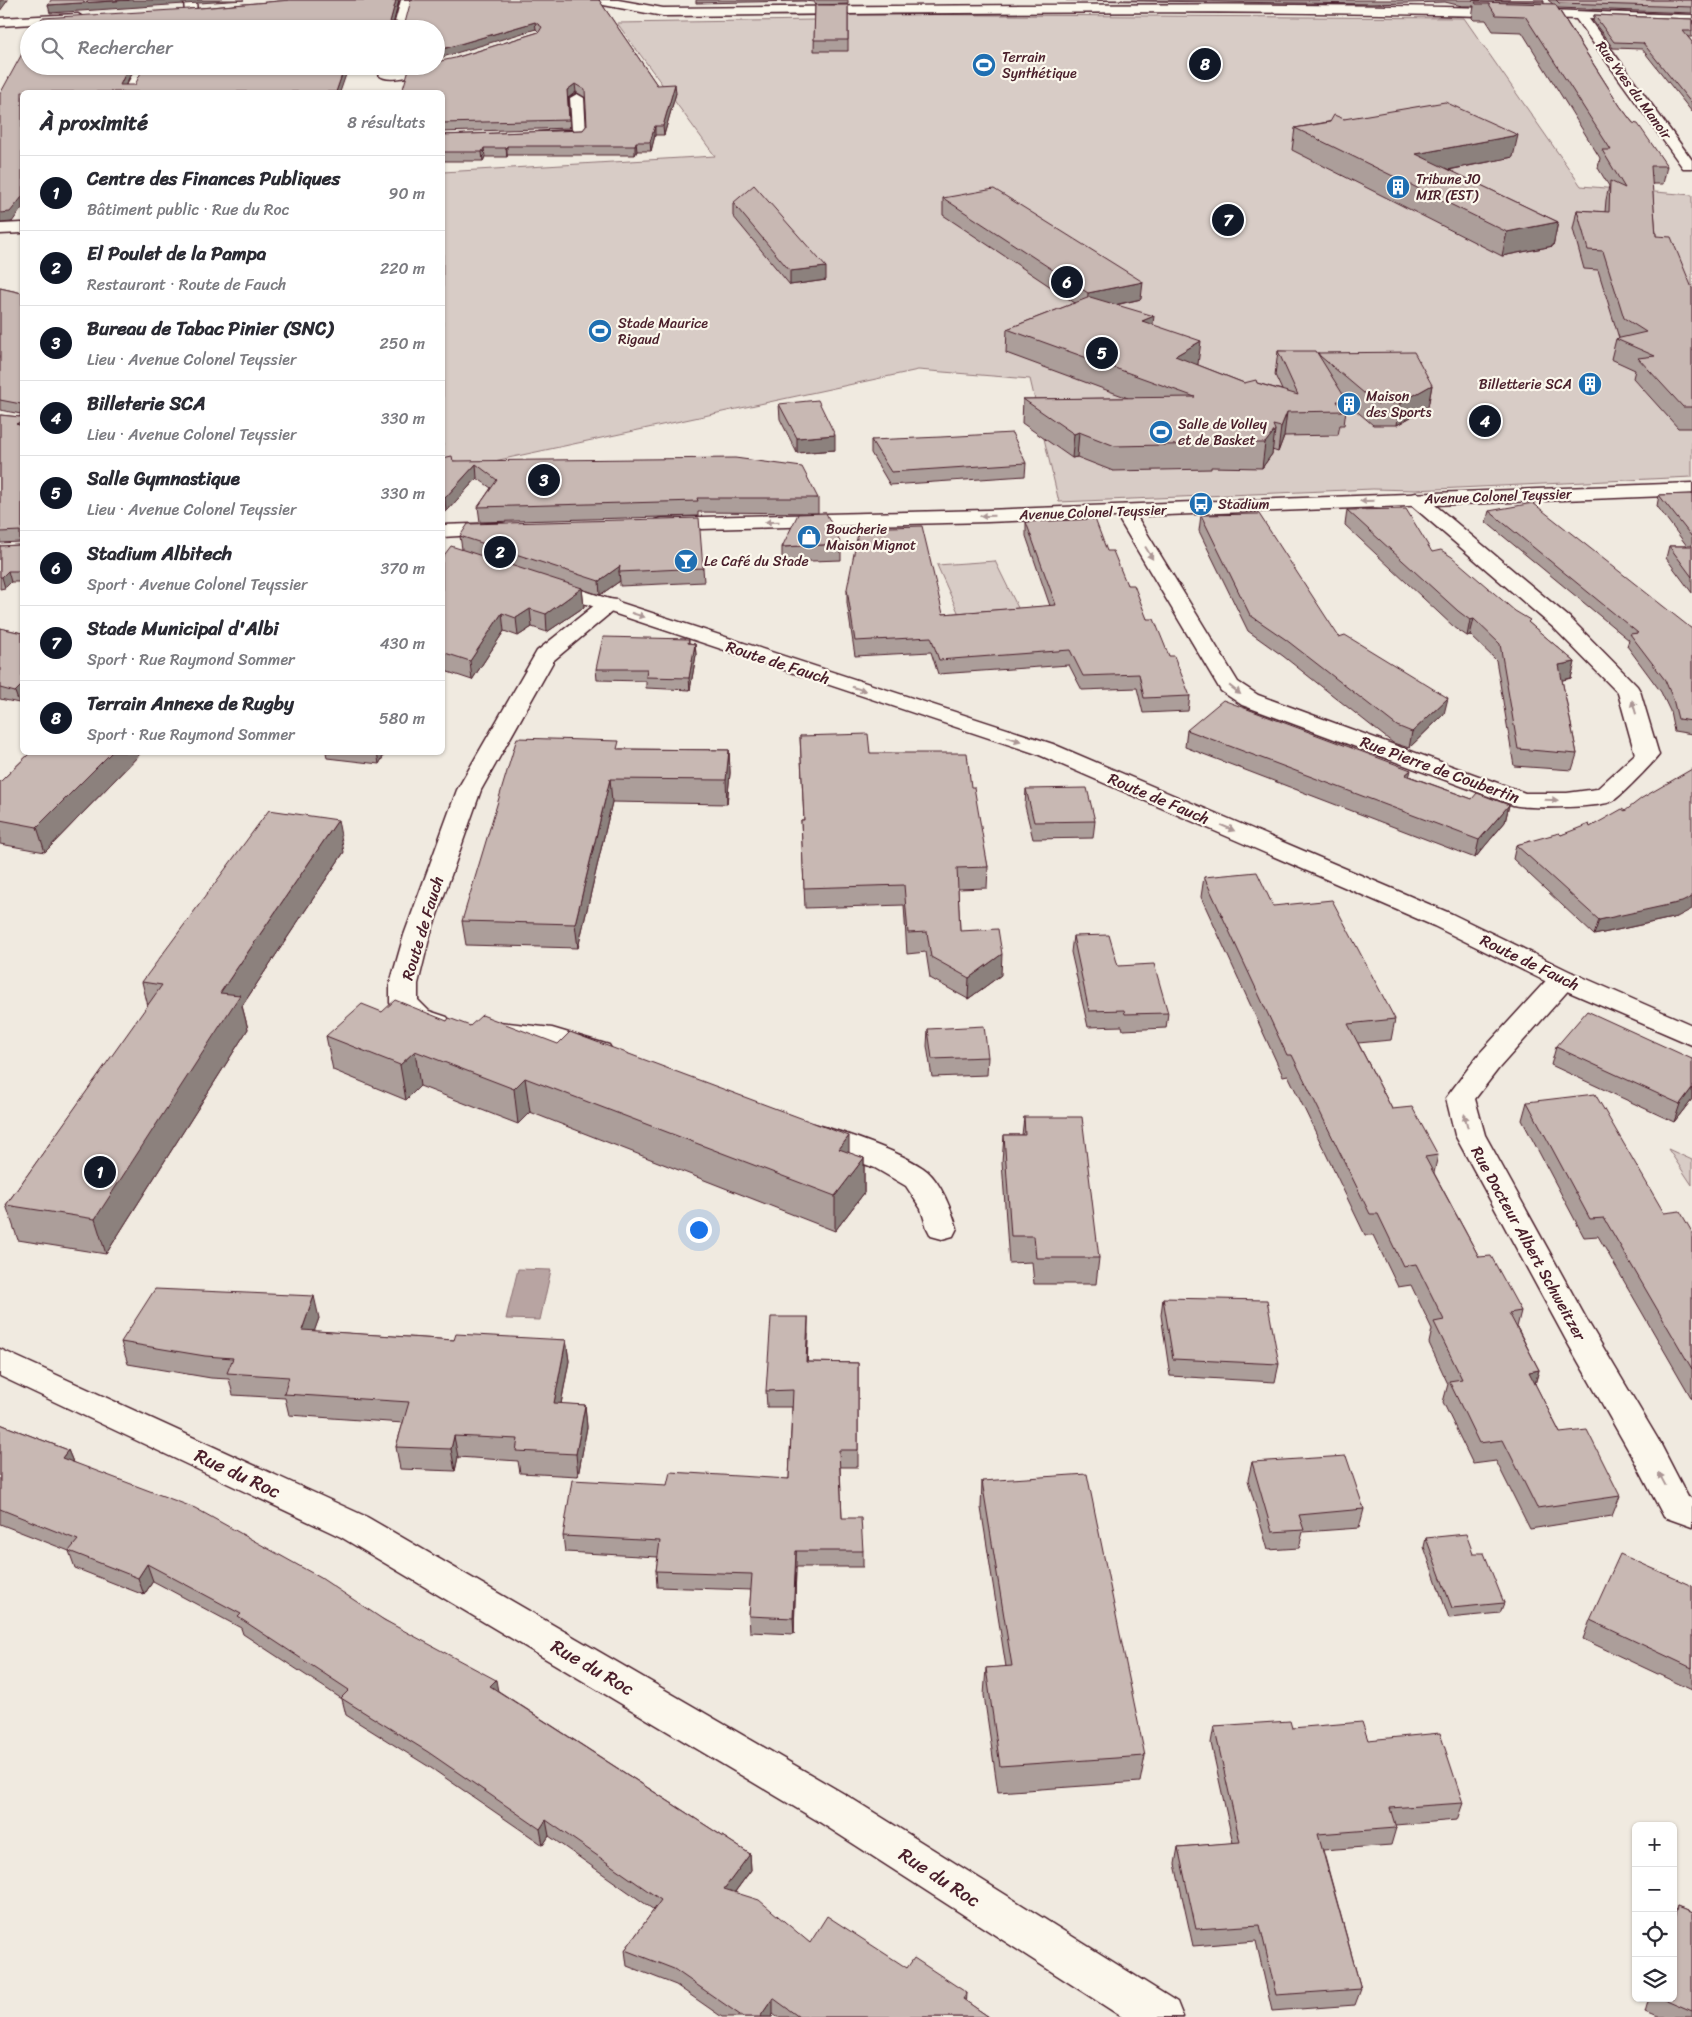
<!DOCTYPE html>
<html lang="fr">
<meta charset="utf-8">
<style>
body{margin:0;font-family:Sriracha,sans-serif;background:#f7f7f7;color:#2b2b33}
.controls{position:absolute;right:15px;bottom:15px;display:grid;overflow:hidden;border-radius:8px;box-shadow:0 1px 4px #0004}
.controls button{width:45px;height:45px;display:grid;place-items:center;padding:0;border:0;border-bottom:1px solid #e1e1e2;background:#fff;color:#2b2b33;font:25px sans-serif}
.you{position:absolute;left:698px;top:1229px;width:18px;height:18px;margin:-12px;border:4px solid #fff;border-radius:50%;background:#1a73e8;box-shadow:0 0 0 8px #1a73e833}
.badge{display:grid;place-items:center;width:32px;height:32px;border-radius:50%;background:#111827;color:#fff;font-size:16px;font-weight:700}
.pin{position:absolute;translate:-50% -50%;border:2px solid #fff;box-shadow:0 1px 5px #0006}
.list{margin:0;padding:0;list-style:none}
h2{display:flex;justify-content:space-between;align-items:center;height:65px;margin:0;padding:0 20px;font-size:21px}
h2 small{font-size:16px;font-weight:400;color:#7c7c81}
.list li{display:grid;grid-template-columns:32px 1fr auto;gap:15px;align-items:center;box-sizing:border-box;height:75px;padding:0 20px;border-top:1px solid #e1e1e2}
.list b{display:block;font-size:19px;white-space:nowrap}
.list p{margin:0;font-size:16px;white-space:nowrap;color:#7c7c81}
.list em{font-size:16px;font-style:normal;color:#7c7c81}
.icon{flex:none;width:28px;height:28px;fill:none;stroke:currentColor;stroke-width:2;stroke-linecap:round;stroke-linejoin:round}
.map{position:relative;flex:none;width:1692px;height:2017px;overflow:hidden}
.search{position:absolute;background:#fff;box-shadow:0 1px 4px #0004;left:20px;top:20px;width:425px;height:55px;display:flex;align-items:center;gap:12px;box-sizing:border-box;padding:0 18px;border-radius:28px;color:#7c7c81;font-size:19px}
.panel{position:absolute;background:#fff;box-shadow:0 1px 4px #0004;left:20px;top:90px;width:425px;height:665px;border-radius:8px}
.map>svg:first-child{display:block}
.green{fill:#d8ccc6;stroke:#917678}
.water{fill:#b8a4a2;stroke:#8c6f72}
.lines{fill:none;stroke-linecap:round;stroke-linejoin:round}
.street-casing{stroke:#4a1f2b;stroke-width:3}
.secondary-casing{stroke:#4a1f2b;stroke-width:3}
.street{fill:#fbf7ec;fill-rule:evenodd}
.secondary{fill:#fbf7ec;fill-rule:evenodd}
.wall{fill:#ac9e9a;stroke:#4a1f2b}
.shaded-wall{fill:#8c817d;stroke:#4a1f2b}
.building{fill:#c8b8b3;stroke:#4a1f2b}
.oneway{fill:#ab9695}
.labels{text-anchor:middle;stroke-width:4.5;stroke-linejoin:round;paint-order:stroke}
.far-poi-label{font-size:14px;fill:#4a1f2b;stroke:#fbf7ec;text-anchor:start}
.far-street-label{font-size:14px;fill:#4a1f2b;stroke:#fbf7ec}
.street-label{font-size:16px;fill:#4a1f2b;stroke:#fbf7ec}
.near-street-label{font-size:19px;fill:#4a1f2b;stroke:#fbf7ec}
</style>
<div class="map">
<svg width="1692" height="2017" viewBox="0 0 1692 2017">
<rect width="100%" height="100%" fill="#f0eae0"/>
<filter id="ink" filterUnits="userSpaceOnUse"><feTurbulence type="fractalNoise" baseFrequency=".02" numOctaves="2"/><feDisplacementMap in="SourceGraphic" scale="10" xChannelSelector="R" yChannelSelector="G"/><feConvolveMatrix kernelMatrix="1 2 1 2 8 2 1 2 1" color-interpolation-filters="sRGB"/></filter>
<g filter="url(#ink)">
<path class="green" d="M 836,14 L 1464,18 L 1581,186 L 1692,195 L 1692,477 L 1415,490 L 1373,489 L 1059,502 L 1030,379 L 918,370 L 443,472 L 443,172 L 715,156 L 617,23 L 814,20 Z
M 995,561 L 1021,614 L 962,621 L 937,565 Z
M 1668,1149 L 1692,1160 L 1692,1185 Z"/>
<path class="water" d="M 518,1269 L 551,1270 L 540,1320 L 506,1319 Z"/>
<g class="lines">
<g class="street-casing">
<path id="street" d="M 184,0 L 196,0 L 197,15 L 185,29 L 172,29 L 185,14 Z
M 401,0 L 413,0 L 405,29 L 393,29 Z
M 592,0 L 618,0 L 663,8 C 939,6 1215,1 1490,8 C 1558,10 1625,13 1692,15 L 1692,23 L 1589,19 L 1692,160 L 1692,168 L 1683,168 L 1576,19 C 1272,8 967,13 663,16 L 598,4 Z
M 78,14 L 84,18 L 82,21 L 0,26 L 0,18 Z
M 436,63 L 440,66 L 438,69 C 426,72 388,85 379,75 C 386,67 425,66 436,66 Z
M 137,66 L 150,66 L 135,92 L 123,92 Z
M 577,94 L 584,98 L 586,134 L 584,137 L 539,138 L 537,135 L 539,132 L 572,130 L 570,98 Z
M 22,223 L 22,233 L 0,234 L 0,224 Z
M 1416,493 L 1423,495 L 1570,618 L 1637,686 L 1640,691 L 1659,755 C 1653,763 1620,797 1613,801 C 1600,808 1529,809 1513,805 L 1242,705 L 1221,691 L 1218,686 L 1114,511 L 1117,507 L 1124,505 L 1131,507 L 1238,682 L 1258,695 L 1525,793 L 1567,793 L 1597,789 L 1635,754 L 1618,693 L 1554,628 L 1409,503 L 1406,499 L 1409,495 Z
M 609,599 L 617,600 L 620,605 L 554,660 L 481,790 L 430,935 L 418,984 L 418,1000 L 429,1011 L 447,1017 L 451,1023 L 447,1029 C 425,1035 402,1021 390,1003 L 390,984 L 404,935 L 457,790 L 537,651 L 601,600 Z
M 1563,970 L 1573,973 L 1577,979 L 1573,985 L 1499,1068 L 1475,1099 L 1485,1135 L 1588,1322 L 1659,1441 L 1688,1497 L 1692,1498 L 1692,1527 L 1664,1517 L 1634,1460 L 1566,1340 L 1455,1135 L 1446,1098 L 1479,1054 L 1553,973 Z
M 499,1022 L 552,1028 L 609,1045 L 613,1052 L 609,1059 L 599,1061 L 550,1046 L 489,1037 L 485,1031 L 489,1025 Z
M 814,1124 C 843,1132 905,1153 927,1171 C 941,1183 952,1211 957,1228 L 953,1236 L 942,1239 L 931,1236 L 927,1228 L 921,1209 L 906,1186 L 875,1168 L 804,1141 L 799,1134 L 804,1127 Z
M 0,1349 L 367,1517 L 846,1795 L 1177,2002 L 1183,2017 L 1122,2017 L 818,1821 L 341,1537 L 0,1376 Z"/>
</g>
<g class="secondary-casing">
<path id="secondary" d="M 1692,483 L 1692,495 L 987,522 L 662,530 L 655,528 L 652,524 L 655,520 L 662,518 L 987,510 Z
M 501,523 L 508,525 L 511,529 L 508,533 L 442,537 L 442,525 Z
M 548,579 L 1053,744 L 1452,914 L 1573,973 L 1692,1025 L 1692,1045 L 1553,985 L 1434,926 L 1037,754 L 541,589 L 537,585 L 541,581 Z"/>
</g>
<use href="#street" class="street"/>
<use href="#secondary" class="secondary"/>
</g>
<path class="wall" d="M 290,0 L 399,0 L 394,22 L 405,23 L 599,0 L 657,85 L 676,93 L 664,135 L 655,135 L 651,151 L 637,151 L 635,155 L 507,155 L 507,157 L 485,157 L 483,161 L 442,161 L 442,135 L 583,130 L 587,125 L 586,98 L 576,92 L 568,98 L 570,128 L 442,132 L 442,92 L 455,58 L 539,32 L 536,29 L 436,29 L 189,9 Z
M 696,0 L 848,0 L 848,4 L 815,5 L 815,2 L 803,1 L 696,3 Z
M 1066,0 L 1543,0 L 1544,2 L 1544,4 L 1553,4 L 1548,0 L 1692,0 L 1692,13 L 1558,8 L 1620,106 L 1633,123 L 1667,166 L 1663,184 L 1652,184 L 1656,236 L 1692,288 L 1692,428 L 1678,428 L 1633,378 L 1635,370 L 1611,359 L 1616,339 L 1619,338 L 1598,270 L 1584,269 L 1573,229 L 1577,210 L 1605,212 L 1606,200 L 1609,186 L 1598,168 L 1600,158 L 1522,32 L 1493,31 L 1486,20 L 1474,20 L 1472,18 L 1474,6 L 1462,6 L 1445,2 L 1371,4 Z
M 815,5 L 848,5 L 848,51 L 814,51 Z
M 1594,15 L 1692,19 L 1692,37 L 1688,37 L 1692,42 L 1692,112 L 1642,49 L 1613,48 L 1593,21 Z
M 1344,119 L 1513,157 L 1449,170 L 1558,222 L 1553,246 L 1502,256 L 1292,150 L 1295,128 Z
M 943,198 L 1141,299 L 1116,305 L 1153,324 L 1198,364 L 1198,365 L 1244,383 L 1257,383 L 1282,390 L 1275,375 L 1278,351 L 1318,353 L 1432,385 L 1428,407 L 1397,425 L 1373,425 L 1347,403 L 1344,425 L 1340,425 L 1338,435 L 1284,436 L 1278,452 L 1272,450 L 1272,454 L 1262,468 L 1211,467 L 1211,469 L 1113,471 L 1077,457 L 1072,458 L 1022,423 L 1023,399 L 1128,398 L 1006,353 L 1007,329 L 1075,303 L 943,215 Z
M 733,203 L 826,280 L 790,285 L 733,216 Z
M 0,288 L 22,293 L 22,582 L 11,582 L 5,588 L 0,589 L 0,546 L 20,545 L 20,542 L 0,543 L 0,415 L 20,417 L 21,414 L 0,410 Z
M 779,404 L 835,450 L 797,453 L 780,419 Z
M 871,440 L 1026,463 L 1025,476 L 890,485 L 871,453 Z
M 442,458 L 453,461 L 818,498 L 818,513 L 698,512 L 698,516 L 480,522 L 478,507 L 491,488 L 477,478 L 446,512 L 442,512 Z
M 1692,494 L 1692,593 L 1666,558 L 1669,546 L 1687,546 L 1657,506 L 1659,495 Z
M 1347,510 L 1432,552 L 1529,623 L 1575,662 L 1571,678 L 1562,680 L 1577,754 L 1572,770 L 1514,766 L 1496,660 L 1470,635 L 1467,636 L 1454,627 L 1345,525 Z
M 1489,511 L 1692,629 L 1692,734 L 1674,731 L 1670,711 L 1661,692 L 1627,646 L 1629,640 L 1486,522 Z
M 1201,515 L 1339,637 L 1444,714 L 1409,748 L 1393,743 L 1283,656 L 1248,631 L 1199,531 Z
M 1026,522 L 1107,551 L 1169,656 L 1190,696 L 1188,711 L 1143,713 L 1137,688 L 1082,690 L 1069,665 L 938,674 L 931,652 L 855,656 L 847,603 L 847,589 L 943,614 L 1050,606 L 1026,536 Z
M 460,536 L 703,568 L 704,582 L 620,586 L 620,581 L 600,595 L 582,589 L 584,607 L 547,632 L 532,627 L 518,636 L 504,631 L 472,680 L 442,670 L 442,558 L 462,549 Z
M 841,544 L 841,560 L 782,562 L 782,547 Z
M 0,628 L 22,633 L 22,700 L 19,703 L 0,699 Z
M 689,639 L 689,643 L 695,644 L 696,655 L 690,690 L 646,688 L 646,681 L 597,680 L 596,669 Z
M 1187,730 L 1409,776 L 1472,799 L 1509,805 L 1505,822 L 1475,858 L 1185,747 Z
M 800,736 L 870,753 L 971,787 L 988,867 L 987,888 L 958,889 L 960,931 L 1001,975 L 968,999 L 930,978 L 926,952 L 907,954 L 904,905 L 805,908 L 801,820 L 804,820 Z
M 619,749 L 729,750 L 730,773 L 727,804 L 612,802 L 578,948 L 466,945 L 462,921 Z
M 31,752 L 142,752 L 45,852 L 0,844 L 0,782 Z
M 326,752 L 386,752 L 379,764 L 327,758 Z
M 1026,789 L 1095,821 L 1093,838 L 1033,839 L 1025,806 Z
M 1625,811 L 1677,917 L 1594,935 L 1513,859 L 1516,845 L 1561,835 L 1590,827 Z
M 344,852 L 242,1006 L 248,1029 L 106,1254 L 18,1240 L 6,1205 L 148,1006 L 142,982 Z
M 1204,877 L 1273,906 L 1395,1019 L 1391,1040 L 1358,1043 L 1392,1109 L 1438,1155 L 1434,1173 L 1479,1257 L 1521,1311 L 1517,1327 L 1539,1370 L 1535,1384 L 1560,1433 L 1620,1496 L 1612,1516 L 1530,1529 L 1496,1461 L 1473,1464 L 1443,1402 L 1448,1384 L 1429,1343 L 1432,1329 L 1411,1285 L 1398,1287 L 1373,1235 L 1365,1235 L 1288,1075 L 1283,1076 L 1201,897 Z
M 1073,936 L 1118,966 L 1168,1013 L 1166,1028 L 1123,1030 L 1122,1026 L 1088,1027 L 1071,952 Z
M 382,1012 L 447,1021 L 470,1026 L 864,1158 L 864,1193 L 835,1231 L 530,1112 L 518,1124 L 420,1086 L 406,1100 L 333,1070 L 326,1036 Z
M 928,1029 L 988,1057 L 987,1075 L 932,1077 L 927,1046 Z
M 1556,1047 L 1692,1059 L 1692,1099 L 1674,1122 L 1551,1065 Z
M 1527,1102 L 1664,1213 L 1692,1232 L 1692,1399 L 1598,1236 L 1584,1237 L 1522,1120 Z
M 1024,1117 L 1099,1258 L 1096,1284 L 1034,1284 L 1032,1262 L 1009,1263 L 1002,1162 L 1004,1135 L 1022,1135 Z
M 1163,1298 L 1279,1364 L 1275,1382 L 1170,1376 L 1161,1315 Z
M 319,1318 L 314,1331 L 454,1340 L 566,1340 L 569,1361 L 561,1404 L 585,1405 L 587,1427 L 578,1476 L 520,1473 L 518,1461 L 458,1457 L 455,1471 L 400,1469 L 396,1447 L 403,1423 L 289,1415 L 285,1398 L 233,1395 L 229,1379 L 211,1378 L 128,1364 L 121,1342 Z
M 808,1334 L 807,1362 L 858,1363 L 858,1467 L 840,1467 L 842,1518 L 863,1551 L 863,1567 L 796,1567 L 794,1634 L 750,1632 L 749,1616 L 751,1590 L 657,1587 L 656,1571 L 658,1557 L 565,1552 L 563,1536 L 667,1485 L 789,1479 L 792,1407 L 767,1407 L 766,1391 Z
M 0,1424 L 68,1450 L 73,1462 L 384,1620 L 497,1690 L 750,1854 L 751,1870 L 735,1892 L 810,1943 L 907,1968 L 967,2002 L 989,2017 L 777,2017 L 773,2014 L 772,2017 L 722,2017 L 676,1985 L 627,1966 L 625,1950 L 654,1910 L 549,1836 L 543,1845 L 431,1768 L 346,1715 L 342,1699 L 243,1634 L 241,1628 L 153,1581 L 144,1595 L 75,1568 L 69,1551 L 0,1524 Z
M 1252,1462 L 1364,1509 L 1359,1528 L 1303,1532 L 1299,1548 L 1268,1550 L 1248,1480 Z
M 982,1481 L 1145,1756 L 1140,1782 L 998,1792 L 984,1695 L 986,1668 L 1006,1667 L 981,1508 Z
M 1426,1538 L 1473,1553 L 1504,1603 L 1500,1613 L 1449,1618 L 1424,1547 Z
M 1692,1586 L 1692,1690 L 1583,1639 L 1590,1620 Z
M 1214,1726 L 1292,1728 L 1368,1740 L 1463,1803 L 1457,1820 L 1395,1825 L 1396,1828 L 1391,1845 L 1323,1850 L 1361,1989 L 1355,2005 L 1272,2011 L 1256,1941 L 1193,1946 L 1175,1864 L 1178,1847 L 1233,1843 L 1211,1743 Z
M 1677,1907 L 1692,1913 L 1692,2017 L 1657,2017 L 1645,2012 L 1649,1998 L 1673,1998 L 1673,1915 Z"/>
<path class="shaded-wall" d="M 0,0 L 8,0 L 0,11 Z
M 129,0 L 244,0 L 50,13 L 48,5 Z
M 396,0 L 399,0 L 392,29 L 390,22 Z
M 535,22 L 536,29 L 436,59 L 436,51 Z
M 129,66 L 135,66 L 122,92 L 120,85 Z
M 345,66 L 349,66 L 340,92 L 336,92 Z
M 575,84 L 576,92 L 568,98 L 570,128 L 567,90 Z
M 675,84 L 676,93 L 664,135 L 663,126 Z
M 655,126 L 655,135 L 651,151 L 650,142 Z
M 1518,135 L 1513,157 L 1412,177 L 1416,154 Z
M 636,142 L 637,151 L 635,155 L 635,146 Z
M 507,146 L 507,157 L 506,148 Z
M 484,148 L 485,157 L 483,161 L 482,152 Z
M 22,197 L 22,208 L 12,222 L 0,223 L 0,213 Z
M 1558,222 L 1553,246 L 1502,256 L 1507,232 Z
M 826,267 L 826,280 L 790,285 L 790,271 Z
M 1143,282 L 1141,299 L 1087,311 L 1088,293 Z
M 1154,316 L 1151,339 L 1142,321 Z
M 1201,341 L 1198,364 L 1172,379 L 1175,356 Z
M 1432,385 L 1428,407 L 1397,425 L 1400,403 Z
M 1287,412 L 1284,436 L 1278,452 L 1281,427 Z
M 22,421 L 22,433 L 16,424 Z
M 1275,430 L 1272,454 L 1262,468 L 1265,443 Z
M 1079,432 L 1077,457 L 1072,458 L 1074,434 Z
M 835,435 L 835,450 L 797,453 L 797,438 Z
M 476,464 L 477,478 L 446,512 L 445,498 Z
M 620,566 L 619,572 L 620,581 L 600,595 L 599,581 Z
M 8,571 L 11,582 L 5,588 L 2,577 Z
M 582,588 L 584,607 L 547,632 L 546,614 Z
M 530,609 L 532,627 L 518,636 L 516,618 Z
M 502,613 L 504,631 L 472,680 L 470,661 Z
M 1474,619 L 1470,635 L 1467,636 L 1470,620 Z
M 695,644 L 696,655 L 690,690 L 689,678 Z
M 1575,662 L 1571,678 L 1555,682 L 1559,665 Z
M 22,685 L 22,700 L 19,703 L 15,692 Z
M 1448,698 L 1444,714 L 1409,748 L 1412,732 Z
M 729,750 L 730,773 L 727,804 L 726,780 Z
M 112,752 L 142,752 L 45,852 L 37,827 Z
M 377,752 L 386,752 L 379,764 Z
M 1411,770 L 1407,786 L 1405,775 Z
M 610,779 L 612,802 L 578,948 L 575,924 Z
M 1509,805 L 1505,822 L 1475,858 L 1479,840 Z
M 338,820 L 344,852 L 242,1006 L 248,1029 L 106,1254 L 95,1219 L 220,993 Z
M 1692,897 L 1692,909 L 1677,917 L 1594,935 L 1599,920 Z
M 1002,954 L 1001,975 L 968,999 L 969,978 Z
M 415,1051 L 420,1086 L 406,1100 L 400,1065 Z
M 525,1078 L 530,1112 L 518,1124 L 514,1089 Z
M 1692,1088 L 1692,1099 L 1674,1122 L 1680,1104 Z
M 849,1136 L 849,1171 L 839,1149 Z
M 864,1158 L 864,1193 L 835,1231 L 835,1196 Z
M 314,1296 L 319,1318 L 307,1352 L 302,1330 Z
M 808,1317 L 808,1334 L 807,1379 L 806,1362 Z
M 566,1340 L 569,1361 L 557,1425 L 554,1403 Z
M 1539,1370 L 1533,1391 L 1529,1372 Z
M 585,1405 L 587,1427 L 578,1476 L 576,1454 Z
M 454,1436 L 458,1457 L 455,1471 L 451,1449 Z
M 68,1450 L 75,1467 L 62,1458 Z
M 796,1551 L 796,1567 L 794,1634 L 793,1618 Z
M 147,1564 L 153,1581 L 144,1595 L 138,1578 Z
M 496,1680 L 499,1697 L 490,1686 Z
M 546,1820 L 549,1836 L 543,1845 L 540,1829 Z
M 750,1854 L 751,1870 L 725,1905 L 724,1889 Z
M 967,1993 L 966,2009 L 963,1999 Z
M 773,1998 L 773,2014 L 772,2017 L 760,2017 Z"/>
<path class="building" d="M 51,0 L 129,0 L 48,5 Z
M 290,0 L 396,0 L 390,22 L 405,23 L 411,0 L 599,0 L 657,85 L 675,84 L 663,126 L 655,126 L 650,142 L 636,142 L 635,146 L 507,146 L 506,148 L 484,148 L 482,152 L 442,152 L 442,135 L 583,130 L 587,125 L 585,90 L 575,84 L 567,90 L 569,120 L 442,123 L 442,92 L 402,92 L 409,69 L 420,66 L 436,66 L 436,62 L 455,58 L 539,32 L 542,27 L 535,22 L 436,51 L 436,29 L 36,29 L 42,18 L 189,9 Z
M 1472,0 L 1543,0 L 1544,2 Z
M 1556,0 L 1692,0 L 1692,7 L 1559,3 Z
M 1475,2 L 1555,4 L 1620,106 L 1633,123 L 1638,124 L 1667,166 L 1651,166 L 1656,236 L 1671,237 L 1692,288 L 1692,407 L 1683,407 L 1638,358 L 1655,356 L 1616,339 L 1646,332 L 1624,318 L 1603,251 L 1588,250 L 1577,210 L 1609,212 L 1610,181 L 1625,188 L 1602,150 L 1611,150 L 1525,16 L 1496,15 L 1489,4 L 1476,4 Z
M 815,5 L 848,5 L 848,40 L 814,40 Z
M 1594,15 L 1692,19 L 1692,31 L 1683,31 L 1692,42 L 1692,104 L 1643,43 L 1614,42 Z
M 29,41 L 29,66 L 129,66 L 120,85 L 135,85 L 144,66 L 345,66 L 336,92 L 22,92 L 22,197 L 10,212 L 0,213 L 0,94 Z
M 1445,102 L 1518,135 L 1416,154 L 1558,222 L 1507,232 L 1295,128 L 1330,122 L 1334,115 L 1344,119 Z
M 754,185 L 826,267 L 790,271 L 733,203 Z
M 994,189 L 1143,282 L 1088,293 L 943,198 Z
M 0,288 L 22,293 L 22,421 L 16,424 L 22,426 L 22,571 L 8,571 L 2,577 L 0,577 L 0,546 L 20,545 L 20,531 L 0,532 L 0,415 L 20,417 L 21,404 L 0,400 Z
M 1090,297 L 1154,316 L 1142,321 L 1201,341 L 1175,356 L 1244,383 L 1256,380 L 1257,383 L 1298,395 L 1278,351 L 1316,351 L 1347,401 L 1337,401 L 1342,411 L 1287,412 L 1281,427 L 1273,425 L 1275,430 L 1265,443 L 1213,443 L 1214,444 L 1115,446 L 1079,432 L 1074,434 L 1023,399 L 1195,397 L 1007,329 Z
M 1414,352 L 1432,385 L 1400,403 L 1377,404 L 1320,356 L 1318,353 Z
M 818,400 L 835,435 L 797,438 L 779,404 Z
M 1012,433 L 1026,463 L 891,472 L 871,440 L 941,437 Z
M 452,456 L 453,461 L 735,458 L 802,467 L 818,498 L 697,498 L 698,501 L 478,507 L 497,480 L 476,464 L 445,498 L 442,497 L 442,458 Z
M 1692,494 L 1692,537 L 1659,495 Z
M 1533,503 L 1692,629 L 1692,721 L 1678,719 L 1673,699 L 1665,680 L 1630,634 L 1638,633 L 1489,511 Z
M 1406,509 L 1432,552 L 1441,550 L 1452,557 L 1515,611 L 1530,620 L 1528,622 L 1575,662 L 1559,665 L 1577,754 L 1518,749 L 1500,644 L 1474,619 L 1470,620 L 1458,611 L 1347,510 Z
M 826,513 L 841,544 L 782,547 L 798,514 Z
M 1259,514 L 1339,637 L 1345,635 L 1448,698 L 1412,732 L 1397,726 L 1285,639 L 1250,615 L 1201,515 Z
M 699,518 L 703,568 L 619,572 L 620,566 L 599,581 L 460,536 L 468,524 Z
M 1095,519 L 1107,551 L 1113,551 L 1127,585 L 1134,585 L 1147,619 L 1154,619 L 1169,656 L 1174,656 L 1190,696 L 1144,698 L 1139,674 L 1083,676 L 1070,650 L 939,660 L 931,637 L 855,641 L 847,589 L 859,528 L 922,526 L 943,614 L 1056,605 L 1026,522 Z
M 451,546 L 582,588 L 546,614 L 530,609 L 516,618 L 502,613 L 470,661 L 442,652 L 442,558 Z
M 1669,546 L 1692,546 L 1692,577 Z
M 0,628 L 22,633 L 22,685 L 15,692 L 0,688 Z
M 603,637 L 689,639 L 688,643 L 695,644 L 689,678 L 646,677 L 647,669 L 596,669 Z
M 1223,700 L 1411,770 L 1405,775 L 1472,799 L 1477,793 L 1509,805 L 1479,840 L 1187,730 Z
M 868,734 L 870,753 L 967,753 L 971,787 L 974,787 L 988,867 L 957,868 L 960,931 L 998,929 L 1002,954 L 969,978 L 931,957 L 927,932 L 908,933 L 904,885 L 804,888 L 801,820 L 804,820 L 800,736 Z
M 517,738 L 619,741 L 617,749 L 729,750 L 726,780 L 610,779 L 575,924 L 462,921 Z
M 31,752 L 112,752 L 37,827 L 0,820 L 0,782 Z
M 1692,769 L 1692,897 L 1682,902 L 1599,920 L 1516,845 L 1559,833 L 1561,835 L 1589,824 L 1590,827 L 1622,809 L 1625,811 L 1642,798 Z
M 1087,788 L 1095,821 L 1034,822 L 1026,789 Z
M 269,810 L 338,820 L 220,993 L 240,995 L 95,1219 L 6,1205 L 162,985 L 142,982 Z
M 1257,872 L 1273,906 L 1332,900 L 1395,1019 L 1348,1024 L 1392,1109 L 1412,1107 L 1438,1155 L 1425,1157 L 1479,1257 L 1491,1256 L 1521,1311 L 1509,1313 L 1539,1370 L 1529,1372 L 1560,1433 L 1587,1430 L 1620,1496 L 1537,1508 L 1503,1440 L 1479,1443 L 1449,1381 L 1462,1379 L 1434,1322 L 1444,1320 L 1416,1264 L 1403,1266 L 1378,1214 L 1370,1214 L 1292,1055 L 1287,1055 L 1204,877 Z
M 1109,935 L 1118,966 L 1154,964 L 1168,1013 L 1125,1014 L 1124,1010 L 1089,1011 L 1073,936 Z
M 395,1000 L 447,1021 L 449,1018 L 470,1026 L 482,1015 L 558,1044 L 570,1032 L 849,1136 L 839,1149 L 864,1158 L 835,1196 L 525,1078 L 514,1089 L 415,1051 L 400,1065 L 326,1036 L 362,1004 L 382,1012 Z
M 1587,1011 L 1692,1059 L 1692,1088 L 1680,1104 L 1556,1047 Z
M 984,1026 L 988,1057 L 932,1059 L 928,1029 Z
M 1595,1094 L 1664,1213 L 1680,1211 L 1692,1232 L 1692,1369 L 1604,1218 L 1590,1219 L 1527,1102 Z
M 1024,1117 L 1082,1117 L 1099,1258 L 1036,1258 L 1034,1236 L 1011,1236 L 1004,1135 L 1025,1135 Z
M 155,1289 L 314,1296 L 302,1330 L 454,1340 L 456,1334 L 566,1340 L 554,1403 L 585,1405 L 576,1454 L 516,1451 L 518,1439 L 454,1436 L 451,1449 L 396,1447 L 409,1402 L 284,1394 L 289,1377 L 227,1373 L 233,1358 L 205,1356 L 121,1342 Z
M 1163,1298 L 1267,1300 L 1279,1364 L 1173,1359 Z
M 771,1317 L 808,1317 L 806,1362 L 858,1363 L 858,1450 L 839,1450 L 842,1518 L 861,1518 L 863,1551 L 796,1551 L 793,1618 L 749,1616 L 752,1574 L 656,1571 L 660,1541 L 563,1536 L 572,1480 L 667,1485 L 670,1472 L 789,1479 L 793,1390 L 766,1391 Z
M 0,1424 L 68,1450 L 62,1458 L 195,1508 L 321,1578 L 384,1620 L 496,1680 L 490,1686 L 750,1854 L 724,1889 L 759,1900 L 810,1943 L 827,1916 L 907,1968 L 914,1958 L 967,1993 L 963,1999 L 989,2017 L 799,2017 L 773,1998 L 760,2017 L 743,2017 L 674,1969 L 625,1950 L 661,1900 L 546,1820 L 540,1829 L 428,1752 L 341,1698 L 349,1690 L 238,1617 L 241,1614 L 147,1564 L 138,1578 L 69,1551 L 78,1540 L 0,1509 Z
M 1346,1456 L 1364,1509 L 1299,1515 L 1304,1530 L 1272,1532 L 1252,1462 Z
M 1087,1474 L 1145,1756 L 1000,1766 L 986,1668 L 1012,1666 L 982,1481 Z
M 1466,1534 L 1473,1553 L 1484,1553 L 1504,1603 L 1452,1608 L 1426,1538 Z
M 1620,1554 L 1692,1586 L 1692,1668 L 1590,1620 Z
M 1290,1721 L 1292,1728 L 1362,1722 L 1368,1740 L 1440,1733 L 1463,1803 L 1390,1808 L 1396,1828 L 1318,1834 L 1361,1989 L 1276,1995 L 1260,1925 L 1196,1929 L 1178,1847 L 1240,1842 L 1214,1726 Z
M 1677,1907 L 1692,1913 L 1692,2011 L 1662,1998 L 1673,1998 L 1673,1923 Z"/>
<defs><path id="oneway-solid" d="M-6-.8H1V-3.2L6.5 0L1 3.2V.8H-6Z" transform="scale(1.25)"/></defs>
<g class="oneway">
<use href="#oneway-solid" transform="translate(1367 501) rotate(178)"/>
<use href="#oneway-solid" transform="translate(987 516) rotate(178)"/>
<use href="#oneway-solid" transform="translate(772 522) rotate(179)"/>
<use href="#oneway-solid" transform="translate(1149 553) rotate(59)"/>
<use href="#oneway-solid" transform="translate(638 615) rotate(18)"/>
<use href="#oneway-solid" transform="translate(859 689) rotate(18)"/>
<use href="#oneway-solid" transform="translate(1235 690) rotate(38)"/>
<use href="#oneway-solid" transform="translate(1634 707) rotate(-106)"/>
<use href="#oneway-solid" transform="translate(1014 739) rotate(18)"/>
<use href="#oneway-solid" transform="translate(1551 800) rotate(1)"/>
<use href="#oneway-solid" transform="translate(1228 828) rotate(23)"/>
<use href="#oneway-solid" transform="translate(1466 1121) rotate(-104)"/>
<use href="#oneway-solid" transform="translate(1662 1479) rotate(-118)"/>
</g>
</g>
<defs>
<g id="stadium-disc" transform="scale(1.25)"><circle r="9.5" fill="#1f6fb2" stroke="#fbf7ec"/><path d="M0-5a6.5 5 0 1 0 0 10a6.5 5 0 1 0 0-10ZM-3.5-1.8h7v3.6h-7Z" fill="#fff"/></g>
<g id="building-disc" transform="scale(1.25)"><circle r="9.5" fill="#1f6fb2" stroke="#fbf7ec"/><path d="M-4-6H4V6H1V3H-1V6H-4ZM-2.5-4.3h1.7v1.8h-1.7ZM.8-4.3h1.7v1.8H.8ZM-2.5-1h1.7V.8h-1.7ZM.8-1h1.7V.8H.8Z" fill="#fff"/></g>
<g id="bus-disc" transform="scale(1.25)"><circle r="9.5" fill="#1f6fb2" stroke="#fbf7ec"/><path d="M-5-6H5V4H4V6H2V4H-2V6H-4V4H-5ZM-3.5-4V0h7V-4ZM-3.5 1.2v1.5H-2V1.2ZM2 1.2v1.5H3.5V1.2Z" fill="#fff"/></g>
<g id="shop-disc" transform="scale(1.25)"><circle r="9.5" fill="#1f6fb2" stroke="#fbf7ec"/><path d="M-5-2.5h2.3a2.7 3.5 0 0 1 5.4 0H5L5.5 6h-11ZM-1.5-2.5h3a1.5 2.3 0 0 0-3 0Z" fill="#fff"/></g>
<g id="bar-disc" transform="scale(1.25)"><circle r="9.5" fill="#1f6fb2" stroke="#fbf7ec"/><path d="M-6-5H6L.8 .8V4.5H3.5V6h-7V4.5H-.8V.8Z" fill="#fff"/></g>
</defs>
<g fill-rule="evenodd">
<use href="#stadium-disc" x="984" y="65"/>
<use href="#building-disc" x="1398" y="187"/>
<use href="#stadium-disc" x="600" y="331"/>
<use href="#building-disc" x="1590" y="384"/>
<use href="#building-disc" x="1349" y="404"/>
<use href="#stadium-disc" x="1161" y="432"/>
<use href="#bus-disc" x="1201" y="504"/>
<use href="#shop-disc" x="809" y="537"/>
<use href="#bar-disc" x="686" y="561"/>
</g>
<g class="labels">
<g class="far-poi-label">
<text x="1002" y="62">Terrain<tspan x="1002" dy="16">Synthétique</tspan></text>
<text x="1416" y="184">Tribune JO<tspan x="1416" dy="16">MIR (EST)</tspan></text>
<text x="618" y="328">Stade Maurice<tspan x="618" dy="16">Rigaud</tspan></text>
<text x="1572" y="389" text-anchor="end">Billetterie SCA</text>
<text x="1366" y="401">Maison<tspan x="1366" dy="16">des Sports</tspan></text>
<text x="1178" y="429">Salle de Volley<tspan x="1178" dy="16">et de Basket</tspan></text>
<text x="1218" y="509">Stadium</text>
<text x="826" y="534">Boucherie<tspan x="826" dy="16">Maison Mignot</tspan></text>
<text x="704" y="566">Le Café du Stade</text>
</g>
<g class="far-street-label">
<text transform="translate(1634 90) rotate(54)" y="5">Rue Yves du Manoir</text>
<text transform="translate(1498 496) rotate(-2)" y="5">Avenue Colonel Teyssier</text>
<text transform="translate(1093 512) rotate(-2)" y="5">Avenue Colonel Teyssier</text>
</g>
<g class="street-label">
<text transform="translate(778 662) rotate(18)" y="6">Route de Fauch</text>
<text transform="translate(1440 769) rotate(20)" y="6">Rue Pierre de Coubertin</text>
<text transform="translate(1159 798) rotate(23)" y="6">Route de Fauch</text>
<text transform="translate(422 928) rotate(-73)" y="6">Route de Fauch</text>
<text transform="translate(1530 962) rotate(26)" y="6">Route de Fauch</text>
<text transform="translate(1529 1243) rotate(61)" y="6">Rue Docteur Albert Schweitzer</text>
</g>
<g class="near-street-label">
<text transform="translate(238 1473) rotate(25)" y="7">Rue du Roc</text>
<text transform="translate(593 1667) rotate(30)" y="7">Rue du Roc</text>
<text transform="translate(940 1877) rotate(33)" y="7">Rue du Roc</text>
</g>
</g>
</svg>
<div class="controls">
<button>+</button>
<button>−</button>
<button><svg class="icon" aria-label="locate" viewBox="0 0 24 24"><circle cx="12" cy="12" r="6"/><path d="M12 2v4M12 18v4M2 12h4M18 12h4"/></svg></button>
<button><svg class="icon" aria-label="layers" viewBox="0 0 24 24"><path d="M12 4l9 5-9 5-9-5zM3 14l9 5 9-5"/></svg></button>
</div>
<div class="you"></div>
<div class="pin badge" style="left:100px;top:1172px">1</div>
<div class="pin badge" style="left:500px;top:552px">2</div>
<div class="pin badge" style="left:544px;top:480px">3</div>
<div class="pin badge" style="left:1485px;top:421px">4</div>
<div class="pin badge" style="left:1102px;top:353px">5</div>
<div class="pin badge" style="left:1067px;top:282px">6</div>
<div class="pin badge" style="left:1228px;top:220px">7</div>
<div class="pin badge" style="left:1205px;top:64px">8</div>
<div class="search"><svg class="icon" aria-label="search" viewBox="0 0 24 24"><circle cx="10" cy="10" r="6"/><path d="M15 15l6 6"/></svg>Rechercher</div>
<section class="panel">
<h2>À proximité<small>8 résultats</small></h2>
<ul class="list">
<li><span class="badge">1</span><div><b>Centre des Finances Publiques</b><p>Bâtiment public · Rue du Roc</p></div><em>90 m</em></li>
<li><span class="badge">2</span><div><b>El Poulet de la Pampa</b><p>Restaurant · Route de Fauch</p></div><em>220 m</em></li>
<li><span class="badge">3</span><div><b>Bureau de Tabac Pinier (SNC)</b><p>Lieu · Avenue Colonel Teyssier</p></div><em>250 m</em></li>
<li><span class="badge">4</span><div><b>Billeterie SCA</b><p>Lieu · Avenue Colonel Teyssier</p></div><em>330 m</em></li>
<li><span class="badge">5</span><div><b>Salle Gymnastique</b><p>Lieu · Avenue Colonel Teyssier</p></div><em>330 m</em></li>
<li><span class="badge">6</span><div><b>Stadium Albitech</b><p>Sport · Avenue Colonel Teyssier</p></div><em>370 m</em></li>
<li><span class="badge">7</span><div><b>Stade Municipal d'Albi</b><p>Sport · Rue Raymond Sommer</p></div><em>430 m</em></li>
<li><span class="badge">8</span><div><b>Terrain Annexe de Rugby</b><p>Sport · Rue Raymond Sommer</p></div><em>580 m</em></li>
</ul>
</section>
</div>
